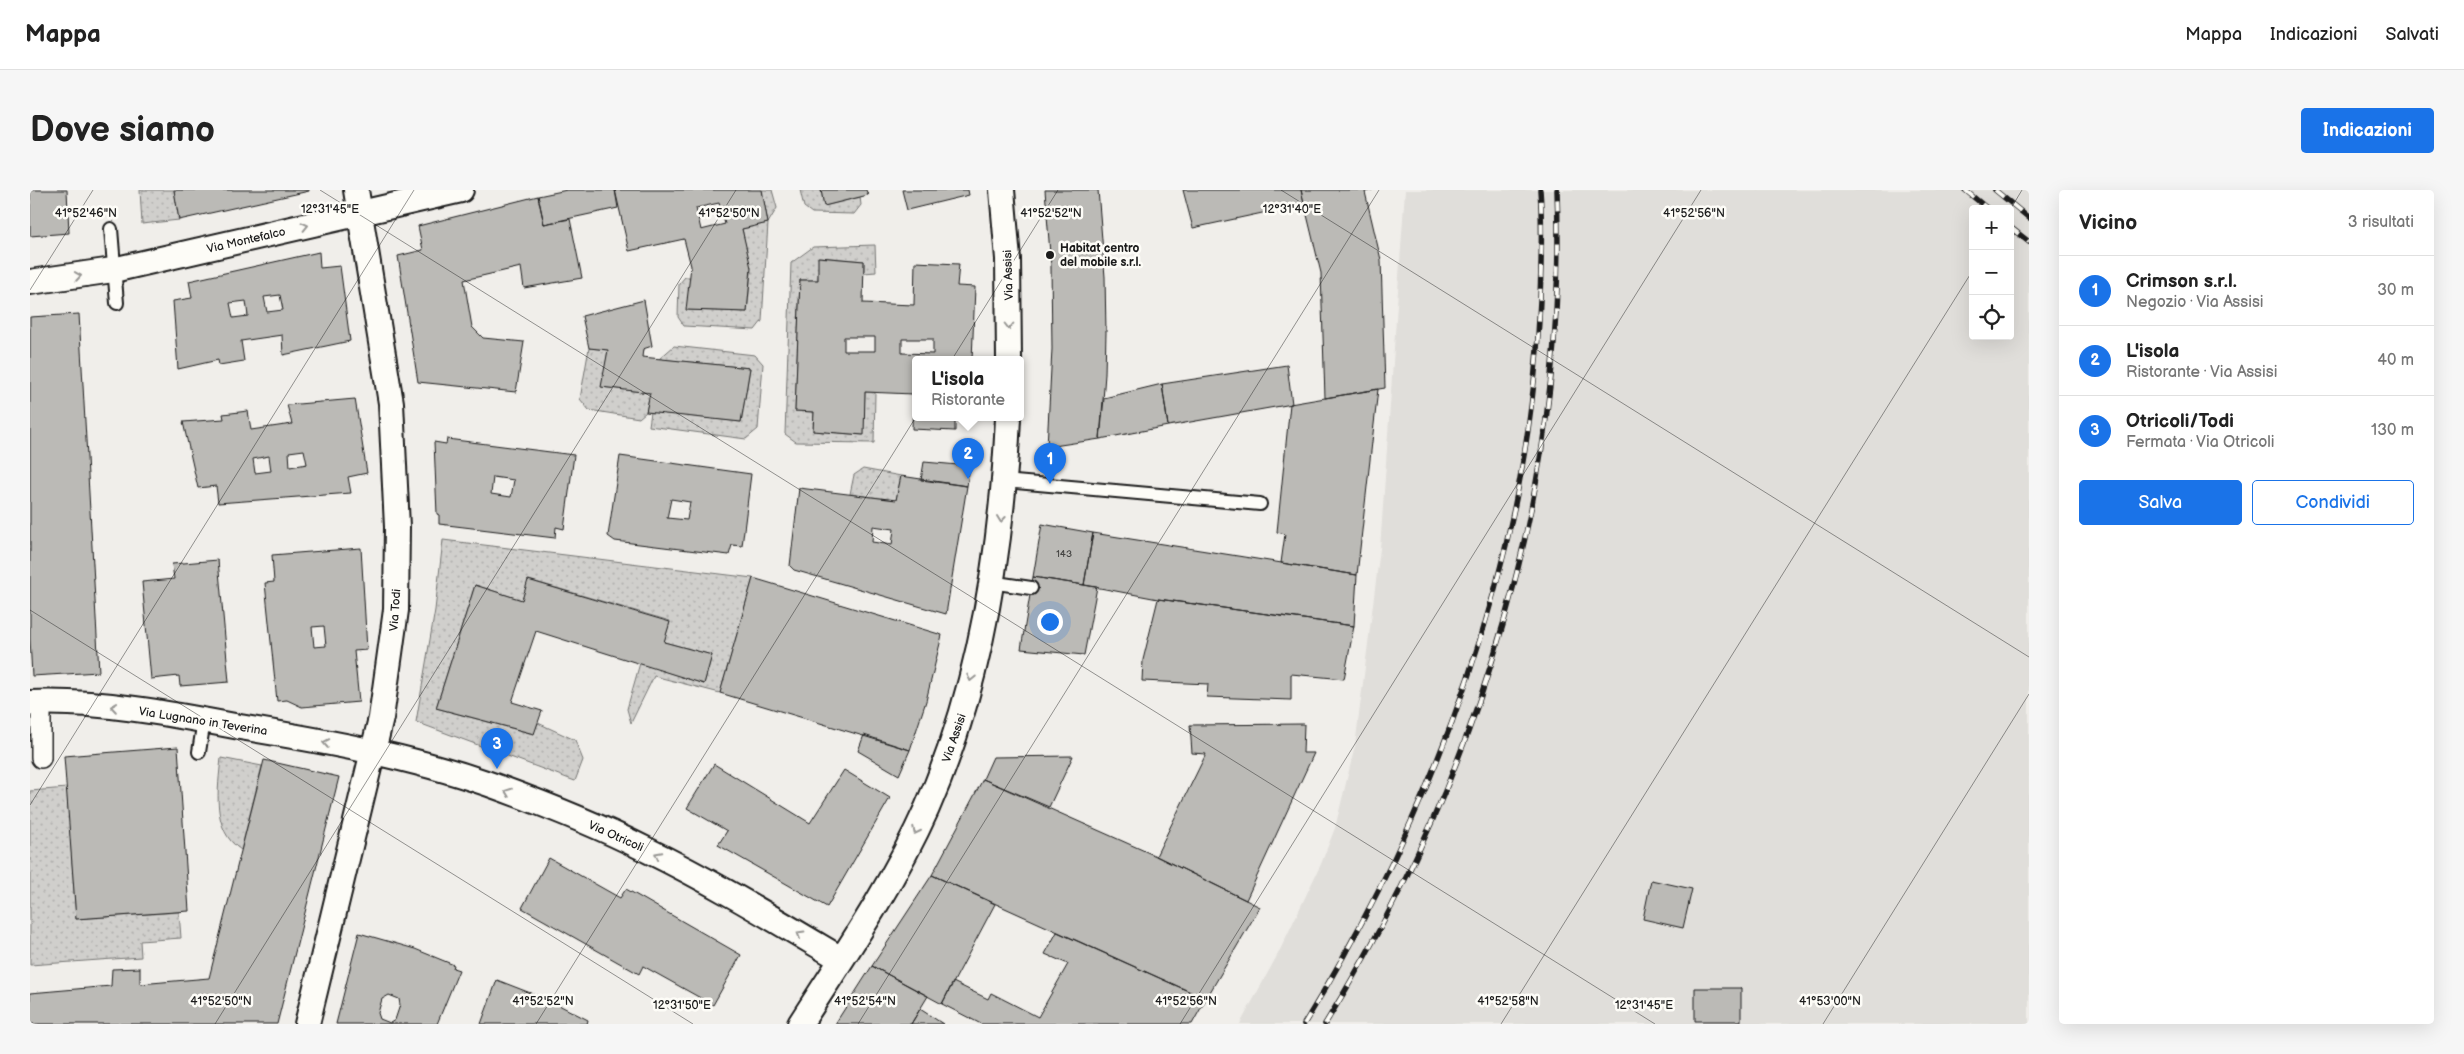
<!DOCTYPE html>
<html lang="it">
<meta charset="utf-8">
<style>
body{margin:0;font-family:"Balsamiq Sans",sans-serif;background:#f6f6f6;color:#222}
.controls{position:absolute;right:15px;top:15px;display:grid;overflow:hidden;border-radius:5px;box-shadow:0 5px 20px #0002}
.controls button{width:45px;height:45px;display:grid;place-items:center;padding:0;border:0;border-bottom:1px solid #e0e0e0;background:#fff;color:#222;font:25px sans-serif}
.you{position:absolute;left:1019px;top:431px;width:18px;height:18px;margin:-12px;border:4px solid #fff;border-radius:50%;background:#1a73e8;box-shadow:0 0 0 8px #1a73e833}
.badge{display:grid;place-items:center;width:32px;height:32px;border-radius:50%;background:#1a73e8;color:#fff;font-size:16px;font-weight:700}
.pin{position:absolute;translate:-50% -41px;filter:drop-shadow(0 1px 2px #0008)}
.pin::after{content:'';position:absolute;top:26px;width:18px;height:15px;background:inherit;clip-path:polygon(0 0,100% 0,50% 100%)}
.popup{position:absolute;left:882px;top:166px;width:112px;height:65px;box-sizing:border-box;display:grid;place-content:center;border-radius:5px;background:#fff;filter:drop-shadow(0 1px 4px #0005);font-size:16px;white-space:nowrap;color:#767676}
.popup b{font-size:19px;color:#222}
.popup::after{content:'';position:absolute;left:50%;top:100%;margin-left:-10px;border:10px solid transparent;border-top-color:#fff}
.list{margin:0;padding:0;list-style:none}
h2{display:flex;justify-content:space-between;align-items:center;height:65px;margin:0;padding:0 20px;font-size:21px}
h2 small{font-size:16px;font-weight:400;color:#767676}
.list li{display:grid;grid-template-columns:32px 1fr auto;gap:15px;align-items:center;box-sizing:border-box;height:70px;padding:0 20px;border-top:1px solid #e0e0e0}
.list b{display:block;font-size:19px;white-space:nowrap}
.list p{margin:0;font-size:16px;white-space:nowrap;color:#767676}
.list em{font-size:16px;font-style:normal;color:#767676}
.actions{display:flex;gap:10px;padding:15px 20px}
.actions a{flex:1;padding:11px 0;border:1px solid #1a73e8;border-radius:5px;text-align:center;font-size:18px;color:#1a73e8}
.actions .main{background:#1a73e8;color:#fff}
.icon{flex:none;width:28px;height:28px;fill:none;stroke:currentColor;stroke-width:2;stroke-linecap:round;stroke-linejoin:round}
.map{position:relative;flex:none;width:1999px;height:834px;overflow:hidden;border-radius:5px}
header{display:flex;align-items:center;gap:30px;box-sizing:border-box;height:70px;padding:0 25px;background:#fff;border-bottom:1px solid #e0e0e0}
header strong{font-size:24px}
nav{display:flex;gap:28px;margin-inline-start:auto;font-size:18px}
.intro{display:flex;align-items:center;justify-content:space-between;box-sizing:border-box;height:120px;padding:0 30px}
h1{margin:0;font-size:35px}
.button{padding:12px 22px;border-radius:5px;background:#1a73e8;color:#fff;font-size:18px;font-weight:700}
main{display:flex;gap:30px;padding:0 30px}
aside{flex:1;background:#fff;border-radius:5px;box-shadow:0 5px 20px #0002}
.map>svg:first-child{display:block}
.built{fill:#e0deda;fill-rule:evenodd}
.grass{fill:url(#grass-dots);stroke:#767674}
.building{fill:#bbbab6;stroke:#1c1c1c;fill-rule:evenodd}
.lines{fill:none;stroke-linecap:round;stroke-linejoin:round}
.service-casing{stroke:#1c1c1c;stroke-width:16}
.pedestrian-casing{stroke:#1c1c1c;stroke-width:22}
.minor-casing{stroke:#1c1c1c;stroke-width:28}
.service{stroke:#fdfcf7;stroke-width:12}
.pedestrian{stroke:#fdfcf7;stroke-width:19}
.minor{stroke:#fdfcf7;stroke-width:24}
.rail-casing{stroke:#1c1c1c;stroke-width:5.5}
.rail{stroke:#fdfcf7;stroke-width:4;stroke-dasharray:11;stroke-linecap:butt}
.oneway{stroke:#989794}
.ticks{fill:none;stroke:#1c1c1c;stroke-width:1;stroke-opacity:0.45}
.poi-dot{fill:#1c1c1c;stroke:#fdfcf7;stroke-width:2}
.labels{text-anchor:middle;stroke-width:5;stroke-linejoin:round;paint-order:stroke}
.number-label{font-size:10px;fill:#444442}
.street-label{font-size:12px;fill:#1c1c1c;stroke:#fdfcf7}
.poi-label{font-size:12px;font-weight:bold;fill:#1c1c1c;stroke:#fdfcf7;text-anchor:start}
.ticks-label{font-size:12px;text-anchor:middle;fill:#1c1c1c;stroke:#fdfcf7;stroke-width:5;stroke-linejoin:round;paint-order:stroke}
</style>
<header>
<strong>Mappa</strong>
<nav><a>Mappa</a><a>Indicazioni</a><a>Salvati</a></nav>
</header>
<div class="intro"><h1>Dove siamo</h1><a class="button">Indicazioni</a></div>
<main>
<div class="map">
<svg width="1999" height="834" viewBox="0 0 1999 834">
<defs>
<pattern id="grass-dots" width="8" height="8" patternUnits="userSpaceOnUse" patternTransform="scale(1.25)"><rect width="8" height="8" fill="#d0cfcc"/><path d="M2 2h.1M6 6h.1" fill="none" stroke="#b2b1af" stroke-width="1.8" stroke-linecap="round"/></pattern>
</defs>
<rect width="100%" height="100%" fill="#f0eeea"/>
<filter id="ink" filterUnits="userSpaceOnUse"><feTurbulence type="fractalNoise" baseFrequency=".02" numOctaves="2"/><feDisplacementMap in="SourceGraphic" scale="10" xChannelSelector="R" yChannelSelector="G"/><feConvolveMatrix kernelMatrix="1 2 1 2 8 2 1 2 1" color-interpolation-filters="sRGB"/></filter>
<g filter="url(#ink)">
<path class="built" d="M 1375,0 L 1999,0 L 1999,834 L 1210,834 L 1249,762 L 1291,674 L 1305,638 L 1325,556 L 1350,359 ZM 1943,19 L 1980,19 L 1980,146 L 1943,146 Z"/>
<path class="grass" d="M 110,0 L 144,0 L 149,30 L 112,34 Z
M 732,0 L 742,0 L 747,18 L 738,33 L 732,131 L 725,140 L 654,136 L 648,127 L 649,94 L 655,87 L 660,87 L 657,120 L 717,122 L 721,83 L 712,39 L 738,33 Z
M 770,0 L 791,0 L 794,16 L 830,7 L 831,15 L 824,24 L 782,23 L 774,17 Z
M 845,55 L 846,82 L 834,83 L 834,71 L 789,67 L 788,90 L 770,90 L 765,221 L 784,222 L 783,241 L 833,245 L 835,202 L 845,202 L 844,253 L 766,252 L 755,244 L 761,73 L 783,57 Z
M 644,156 L 725,165 L 733,174 L 728,239 L 716,249 L 619,236 L 621,222 L 711,232 L 720,178 L 629,169 Z
M 559,158 L 578,160 L 572,197 L 620,203 L 616,222 L 609,228 L 559,220 L 550,209 Z
M 833,279 L 871,286 L 866,310 L 820,304 L 824,285 Z
M 413,350 L 723,388 L 690,503 L 624,486 L 601,533 L 597,519 L 610,473 L 674,494 L 682,465 L 634,452 L 640,431 L 499,390 L 492,410 L 445,395 L 406,518 L 503,544 L 508,533 L 545,550 L 553,570 L 545,591 L 386,532 L 405,420 Z
M 191,568 L 232,576 L 211,660 C 181,640 188,599 191,568 Z
M 37,598 L 46,729 L 149,722 L 151,748 L 110,751 L 111,767 L 0,775 L 0,601 Z"/>
<path class="building" d="M 0,0 L 37,0 L 39,43 L 0,46 Z
M 144,0 L 279,0 L 279,1 L 149,30 Z
M 537,0 L 585,0 L 588,18 L 514,34 L 508,6 Z
M 585,0 L 732,0 L 738,33 L 712,39 L 721,78 L 717,122 L 656,120 L 661,76 L 654,49 L 599,61 ZM 689,13 L 695,34 L 671,40 L 666,18 Z
M 791,0 L 836,0 L 838,5 L 794,16 Z
M 872,0 L 938,0 L 939,5 L 877,20 Z
M 1015,0 L 1068,0 L 1075,87 L 1076,142 L 1075,184 L 1070,249 L 1017,257 L 1022,159 L 1021,76 Z
M 1153,0 L 1271,0 L 1274,14 L 1163,38 Z
M 1271,0 L 1342,0 L 1335,2 L 1351,70 L 1355,198 L 1295,208 L 1291,83 Z
M 508,6 L 514,34 L 540,29 L 552,88 L 494,98 L 491,77 L 434,90 L 442,137 L 453,148 L 494,152 L 486,202 L 388,192 L 368,66 L 393,60 L 388,36 Z
M 289,62 L 290,78 L 310,76 L 320,151 L 253,165 L 252,145 L 211,151 L 214,171 L 189,175 L 188,170 L 148,179 L 143,111 L 162,108 L 159,91 ZM 250,105 L 253,120 L 237,122 L 234,107 ZM 216,111 L 218,126 L 203,128 L 200,113 Z
M 788,67 L 834,71 L 833,113 L 884,115 L 885,72 L 929,74 L 927,96 L 945,97 L 942,170 L 886,170 L 886,228 L 925,228 L 925,241 L 882,239 L 883,204 L 835,202 L 834,245 L 783,241 L 784,222 L 765,221 L 770,90 L 788,90 ZM 814,147 L 845,147 L 845,161 L 814,161 ZM 872,149 L 903,149 L 903,164 L 872,163 Z
M 614,110 L 622,156 L 613,159 L 612,167 L 720,178 L 711,232 L 616,222 L 620,203 L 571,197 L 578,160 L 559,158 L 552,126 Z
M 49,124 L 69,482 L 2,486 L 0,449 L 0,127 Z
M 1257,175 L 1262,214 L 1138,236 L 1132,194 Z
M 1132,194 L 1138,236 L 1070,249 L 1074,208 Z
M 1348,199 L 1327,385 L 1251,373 L 1255,344 L 1247,342 L 1260,214 Z
M 325,209 L 337,283 L 318,287 L 321,303 L 188,313 L 186,296 L 168,298 L 153,232 L 194,229 L 193,224 L 218,221 L 221,240 L 262,234 L 257,215 ZM 274,260 L 277,274 L 260,277 L 259,262 ZM 239,266 L 241,281 L 225,283 L 223,269 Z
M 417,249 L 544,265 L 534,339 L 526,337 L 525,348 L 409,334 L 409,325 L 407,324 L 404,252 L 416,254 ZM 463,287 L 484,290 L 481,307 L 461,304 Z
M 590,266 L 721,284 L 712,356 L 702,355 L 699,365 L 585,351 L 578,346 ZM 641,309 L 660,312 L 657,330 L 637,328 Z
M 894,272 L 940,276 L 937,296 L 891,290 Z
M 871,286 L 937,296 L 916,424 L 764,380 L 760,376 L 769,298 L 866,310 ZM 843,336 L 864,339 L 862,355 L 842,352 Z
M 1012,334 L 1063,343 L 1054,395 L 1003,387 Z
M 1063,343 L 1327,385 L 1324,436 L 1128,409 L 1054,395 Z
M 331,358 L 337,460 L 324,461 L 329,512 L 272,517 L 257,510 L 247,511 L 235,393 L 244,392 L 242,365 ZM 294,436 L 296,456 L 284,457 L 282,437 Z
M 188,370 L 199,492 L 150,496 L 149,486 L 121,489 L 112,392 L 144,389 L 142,374 Z
M 1003,387 L 1067,397 L 1054,465 L 991,459 Z
M 723,388 L 912,445 L 896,511 L 880,560 L 690,503 Z
M 498,390 L 640,432 L 634,452 L 682,465 L 674,494 L 506,441 L 482,512 L 512,521 L 504,544 L 406,518 L 445,395 L 492,410 Z
M 1128,409 L 1324,436 L 1314,489 L 1261,484 L 1261,510 L 1177,507 L 1178,494 L 1112,491 L 1113,470 Z
M 1274,534 L 1273,563 L 1284,563 L 1216,710 L 1126,666 L 1176,564 L 1162,563 L 1160,535 Z
M 834,545 L 880,560 L 869,585 L 828,561 Z
M 148,557 L 159,721 L 46,729 L 34,566 Z
M 1043,566 L 1019,617 L 953,589 L 963,567 Z
M 234,570 L 309,587 L 247,834 L 0,834 L 0,803 L 81,796 L 82,779 L 110,778 L 110,794 L 179,788 Z
M 684,574 L 780,633 L 814,580 L 860,608 L 797,717 L 688,655 L 697,641 L 657,618 Z
M 953,589 L 1126,666 L 1230,717 L 1176,809 L 902,685 Z
M 519,668 L 590,708 L 596,699 L 711,765 L 683,815 L 613,776 L 609,784 L 492,718 Z
M 902,685 L 965,714 L 912,814 L 842,776 Z
M 1621,690 L 1662,699 L 1653,738 L 1613,729 Z
M 1027,742 L 1176,809 L 1162,834 L 951,834 L 912,814 L 923,792 L 958,809 L 961,803 L 1008,827 L 1038,774 L 1015,764 Z
M 329,743 L 385,759 L 424,775 L 423,778 L 429,780 L 407,834 L 306,834 ZM 359,805 L 369,809 L 370,815 L 365,830 L 360,833 L 350,829 L 348,823 L 352,809 Z
M 842,776 L 898,806 L 881,834 L 805,834 Z
M 467,790 L 521,811 L 558,830 L 557,834 L 451,834 Z
M 1665,798 L 1711,798 L 1711,831 L 1665,831 Z
M 890,819 L 913,834 L 881,834 Z"/>
<g class="lines">
<g class="service-casing">
<path id="service" d="M 81,39 L 87,113
M 974,291 L 1230,314
M 960,392 L 1001,398
M 169,562 L 174,530"/>
</g>
<g class="pedestrian-casing">
<path id="pedestrian" d="M 11,512 L 11,568"/>
</g>
<g class="minor-casing">
<path id="minor" d="M 972,0 L 978,69 L 979,170
M 0,92 L 83,80 L 431,0
M 0,513 C 70,510 142,524 210,537 C 294,551 379,566 459,594 C 512,613 565,634 615,659 C 683,692 747,731 811,769
M 277,834 L 351,528 L 366,420 L 367,337 L 361,213 L 326,0
M 770,834 C 815,764 863,694 897,618 C 950,498 972,359 978,228"/>
</g>
<use href="#service" class="service"/>
<use href="#pedestrian" class="pedestrian"/>
<use href="#minor" class="minor"/>
<g class="rail-casing">
<path id="rail" d="M 1935,0 L 1958,19
M 1965,0 L 1999,28
M 1980,37 L 1999,52
M 1274,834 C 1407,616 1500,367 1510,110 C 1511,74 1513,37 1510,0
M 1295,834 C 1450,585 1538,294 1527,0"/>
</g>
<use href="#rail" class="rail"/>
</g>
<defs><path id="oneway-chevron" d="M-2-3.5L2.5 0L-2 3.5" fill="none" stroke-width="1.6" stroke-linecap="round" stroke-linejoin="round" transform="scale(1.25)"/></defs>
<g class="oneway">
<use href="#oneway-chevron" transform="translate(275 36) rotate(-13)"/>
<use href="#oneway-chevron" transform="translate(48 86) rotate(-9)"/>
<use href="#oneway-chevron" transform="translate(979 136) rotate(90)"/>
<use href="#oneway-chevron" transform="translate(971 329) rotate(97)"/>
<use href="#oneway-chevron" transform="translate(941 488) rotate(102)"/>
<use href="#oneway-chevron" transform="translate(84 517) rotate(-172)"/>
<use href="#oneway-chevron" transform="translate(296 553) rotate(-169)"/>
<use href="#oneway-chevron" transform="translate(478 602) rotate(-159)"/>
<use href="#oneway-chevron" transform="translate(886 641) rotate(117)"/>
<use href="#oneway-chevron" transform="translate(628 665) rotate(-152)"/>
<use href="#oneway-chevron" transform="translate(770 744) rotate(-149)"/>
</g>
</g>
<path class="ticks" d="M 290,0 L 1625,834M 1251,0 L 1999,467M 1980,20 L 1992,0M 0,100 L 63,0M 0,420 L 663,834M 0,615 L 384,0M 185,834 L 706,0M 506,834 L 1028,0M 828,834 L 1349,0M 1150,834 L 1671,0M 1471,834 L 1943,80M 1793,834 L 1999,504"/>
<circle class="poi-dot" cx="1020" cy="65" r="5"/>
<g class="labels">
<g class="number-label">
<text x="1034" y="367">143</text>
</g>
<g class="street-label">
<text transform="translate(216 50) rotate(-13)" y="4">Via Montefalco</text>
<text transform="translate(978 85) rotate(-92)" y="4">Via Assisi</text>
<text transform="translate(365 420) rotate(-86)" y="4">Via Todi</text>
<text transform="translate(173 531) rotate(9)" y="4">Via Lugnano in Teverina</text>
<text transform="translate(924 548) rotate(-71)" y="4">Via Assisi</text>
<text transform="translate(586 646) rotate(24)" y="4">Via Otricoli</text>
</g>
<g class="poi-label">
<text x="1030" y="62">Habitat centro<tspan x="1030" dy="14">del mobile s.r.l.</tspan></text>
</g>
</g>
<g class="ticks-label">
<text x="300" y="23">12°31'45"E</text>
<text x="1262" y="23">12°31'40"E</text>
<text x="56" y="27">41°52'46"N</text>
<text x="699" y="27">41°52'50"N</text>
<text x="1021" y="27">41°52'52"N</text>
<text x="1664" y="27">41°52'56"N</text>
<text x="191" y="815">41°52'50"N</text>
<text x="513" y="815">41°52'52"N</text>
<text x="835" y="815">41°52'54"N</text>
<text x="1156" y="815">41°52'56"N</text>
<text x="1478" y="815">41°52'58"N</text>
<text x="1800" y="815">41°53'00"N</text>
<text x="652" y="819">12°31'50"E</text>
<text x="1614" y="819">12°31'45"E</text>
</g>
</svg>
<div class="controls">
<button>+</button>
<button>−</button>
<button><svg class="icon" aria-label="locate" viewBox="0 0 24 24"><circle cx="12" cy="12" r="6"/><path d="M12 2v4M12 18v4M2 12h4M18 12h4"/></svg></button>
</div>
<div class="you"></div>
<div class="pin badge" style="left:1020px;top:294px">1</div>
<div class="pin badge" style="left:938px;top:289px">2</div>
<div class="popup"><b>L'isola</b>Ristorante</div>
<div class="pin badge" style="left:467px;top:579px">3</div>
</div>
<aside>
<h2>Vicino<small>3 risultati</small></h2>
<ul class="list">
<li><span class="badge">1</span><div><b>Crimson s.r.l.</b><p>Negozio · Via Assisi</p></div><em>30 m</em></li>
<li><span class="badge">2</span><div><b>L'isola</b><p>Ristorante · Via Assisi</p></div><em>40 m</em></li>
<li><span class="badge">3</span><div><b>Otricoli/Todi</b><p>Fermata · Via Otricoli</p></div><em>130 m</em></li>
</ul>
<div class="actions"><a class="main">Salva</a><a>Condividi</a></div>
</aside>
</main>
